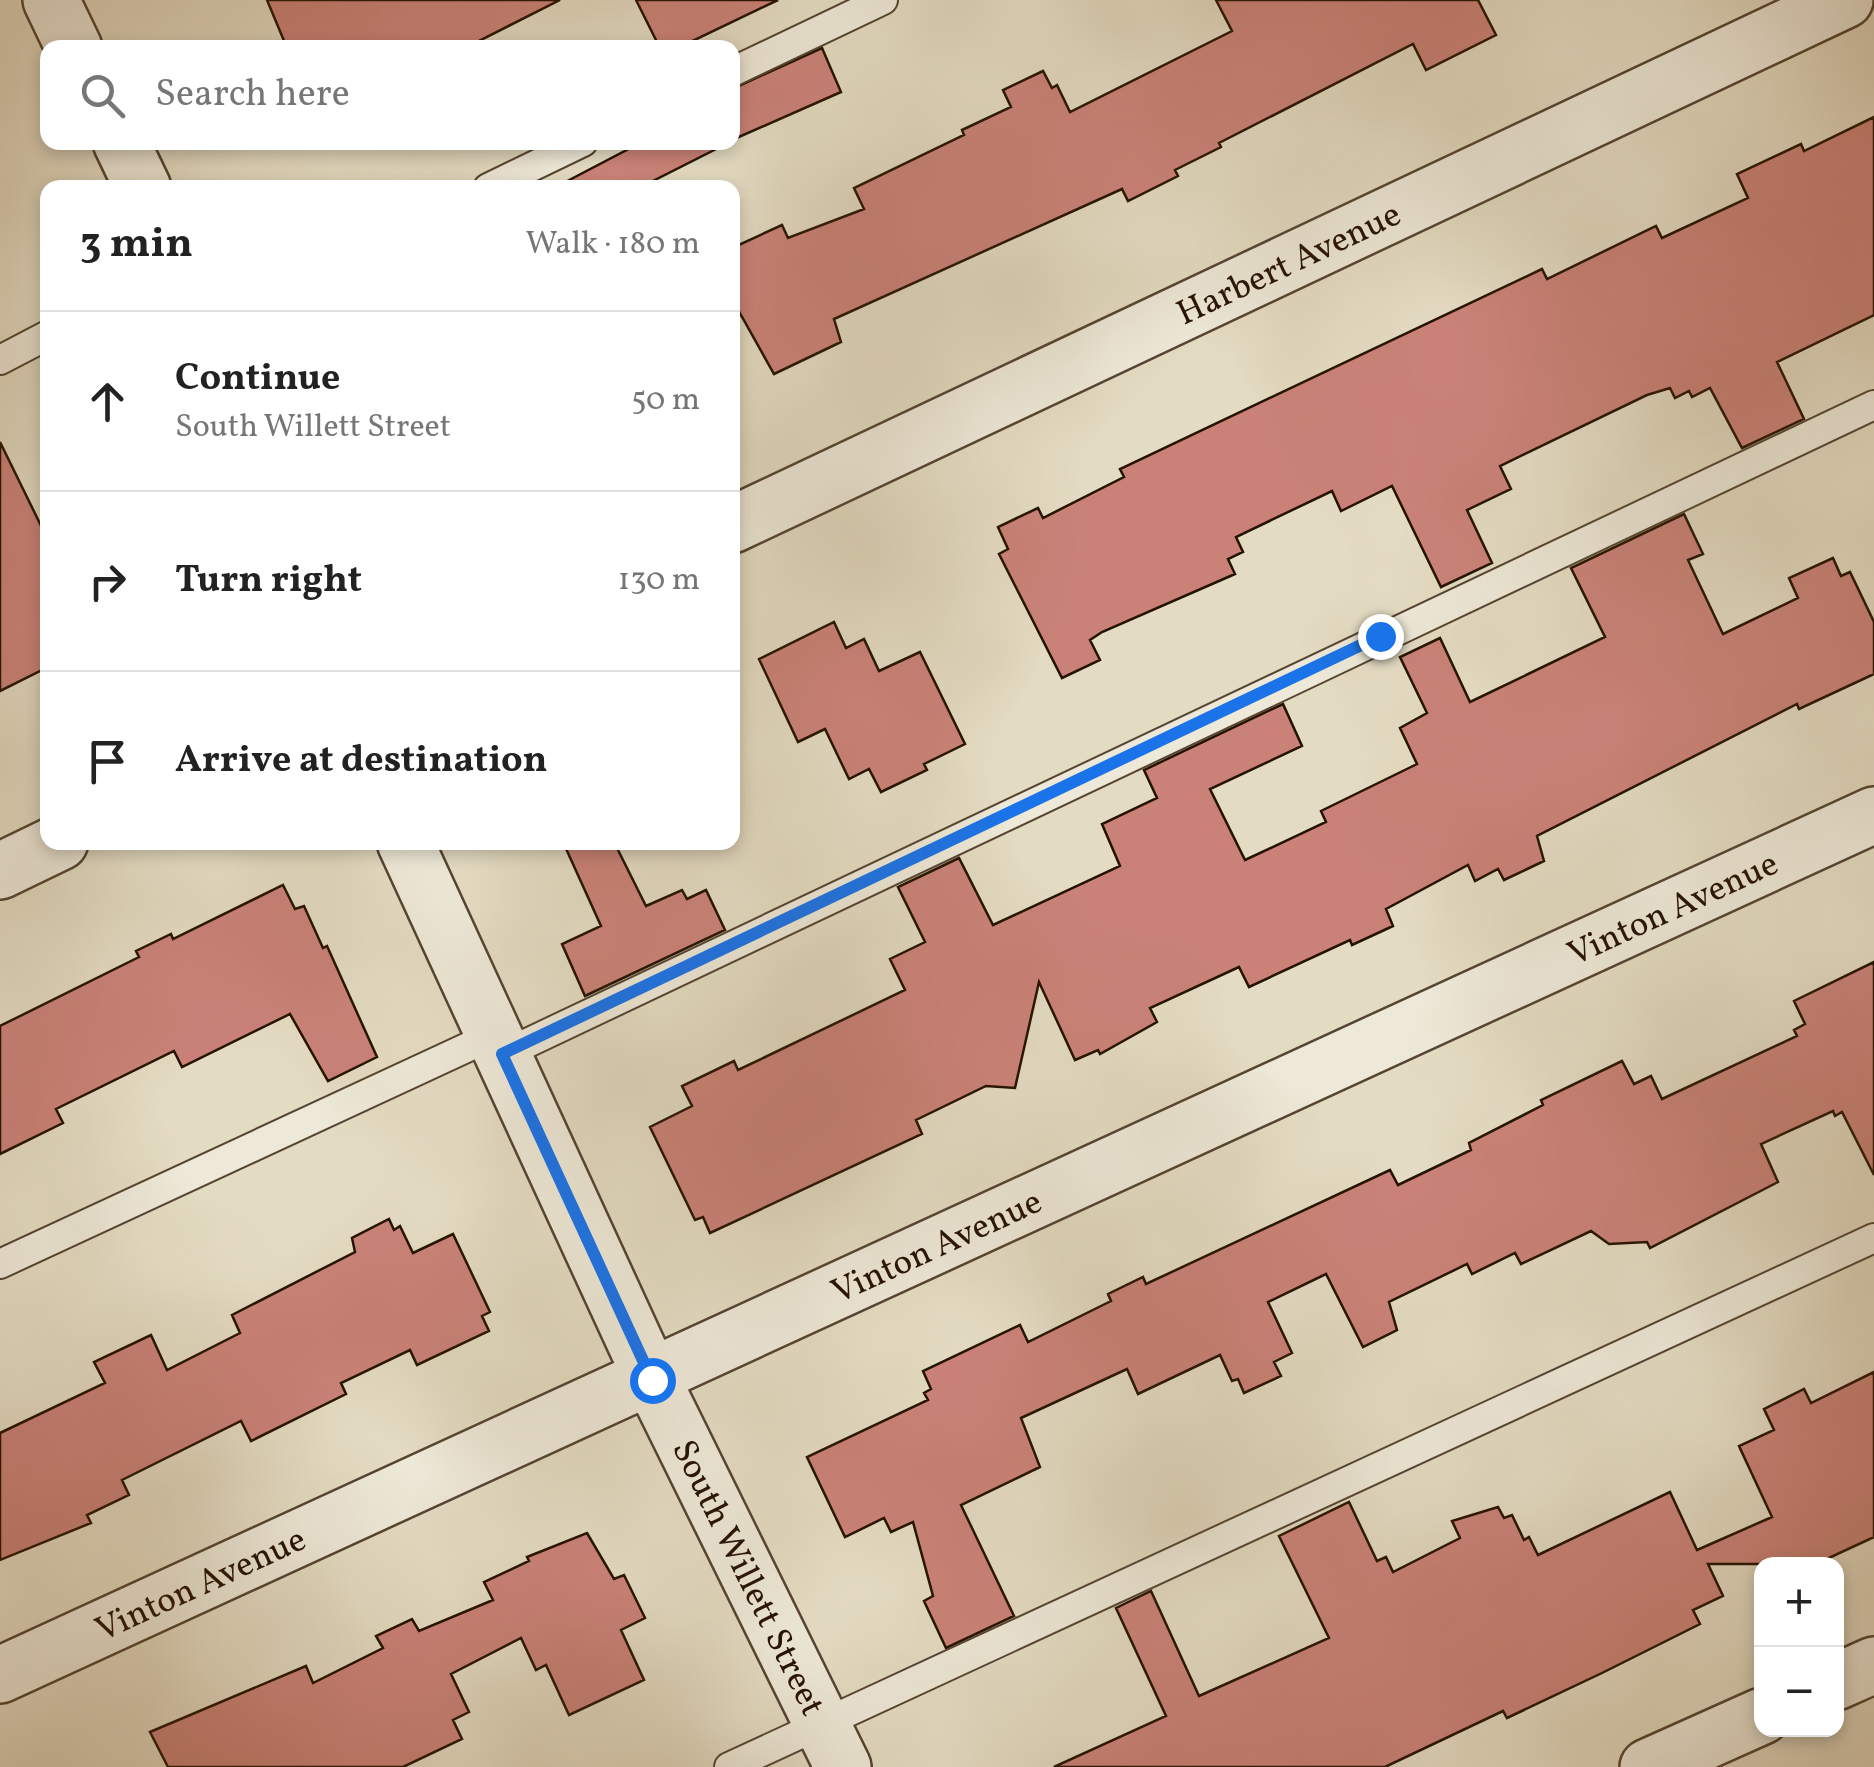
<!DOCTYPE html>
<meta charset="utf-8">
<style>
body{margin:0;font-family:Vollkorn,serif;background:#f2f2f2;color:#222}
.controls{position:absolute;right:30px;bottom:30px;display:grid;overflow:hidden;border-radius:20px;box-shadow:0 5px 15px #0003}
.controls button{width:90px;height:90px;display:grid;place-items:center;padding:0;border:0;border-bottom:2px solid #e0e0e0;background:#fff;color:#222;font:50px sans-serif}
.stop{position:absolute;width:30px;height:30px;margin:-22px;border:8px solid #1a73e8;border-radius:50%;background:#fff}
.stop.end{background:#1a73e8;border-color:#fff;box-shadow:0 2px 10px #0008}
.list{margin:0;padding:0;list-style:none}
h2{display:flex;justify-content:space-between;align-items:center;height:130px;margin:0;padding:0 40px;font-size:42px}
h2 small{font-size:32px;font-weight:400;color:#767676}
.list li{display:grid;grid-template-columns:65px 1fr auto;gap:30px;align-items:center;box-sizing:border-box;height:180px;padding:0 40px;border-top:2px solid #e0e0e0}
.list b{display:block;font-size:38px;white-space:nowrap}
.list p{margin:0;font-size:32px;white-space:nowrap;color:#767676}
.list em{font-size:32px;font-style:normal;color:#767676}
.icon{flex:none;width:55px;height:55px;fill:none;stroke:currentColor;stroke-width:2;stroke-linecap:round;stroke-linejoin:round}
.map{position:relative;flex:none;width:1874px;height:1767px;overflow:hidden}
.search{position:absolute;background:#fff;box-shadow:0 5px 15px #0003;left:40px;top:40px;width:700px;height:110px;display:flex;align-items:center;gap:25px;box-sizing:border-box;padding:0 35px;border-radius:20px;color:#767676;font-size:38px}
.panel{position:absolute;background:#fff;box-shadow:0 5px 15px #0003;left:40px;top:180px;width:700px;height:670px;border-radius:20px}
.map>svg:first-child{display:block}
.building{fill:#ca8278;stroke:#251201;stroke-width:2.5}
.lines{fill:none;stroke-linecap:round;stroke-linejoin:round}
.lane-casing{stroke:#544431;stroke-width:32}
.street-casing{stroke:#544431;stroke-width:60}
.lane{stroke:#ede8d7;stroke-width:28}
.street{stroke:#ede8d7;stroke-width:55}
.route{stroke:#1a73e8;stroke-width:12}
.labels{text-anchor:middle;stroke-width:8;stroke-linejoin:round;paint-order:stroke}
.street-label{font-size:35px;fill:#251201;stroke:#ede8d7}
</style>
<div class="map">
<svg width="1874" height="1767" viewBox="0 0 1874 1767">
<rect width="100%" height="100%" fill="#e3dbc2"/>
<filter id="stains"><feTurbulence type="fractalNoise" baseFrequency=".002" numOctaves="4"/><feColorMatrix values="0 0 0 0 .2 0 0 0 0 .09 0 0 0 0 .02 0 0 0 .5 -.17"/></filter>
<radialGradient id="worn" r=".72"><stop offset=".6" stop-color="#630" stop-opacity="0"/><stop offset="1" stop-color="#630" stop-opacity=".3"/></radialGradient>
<path class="building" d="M 267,0 L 560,0 L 465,48 L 287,48 Z
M 636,0 L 778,0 L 678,48 L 660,48 Z
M 1216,0 L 1478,0 L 1496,35 L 1426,70 L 1413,44 L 1219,143 L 1221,147 L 1175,170 L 1178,176 L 1128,201 L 1122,189 L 834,319 L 841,342 L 774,374 L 732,299 L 732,248 L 782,225 L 788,238 L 864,209 L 854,188 L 964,135 L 962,130 L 1011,107 L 1003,90 L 1043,71 L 1052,88 L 1057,85 L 1070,112 L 1232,31 Z
M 822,48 L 841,92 L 732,140 L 732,89 Z
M 1874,117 L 1874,315 L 1777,362 L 1804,419 L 1742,448 L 1710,388 L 1692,397 L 1689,391 L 1675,398 L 1670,388 L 1647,395 L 1500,466 L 1511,489 L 1467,510 L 1492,563 L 1441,587 L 1392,486 L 1341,511 L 1332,491 L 1236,537 L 1243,552 L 1228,559 L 1235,574 L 1102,632 L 1090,640 L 1100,660 L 1062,678 L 999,554 L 1008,549 L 998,527 L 1038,508 L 1043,518 L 1124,477 L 1120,469 L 1542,269 L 1547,279 L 1656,226 L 1662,238 L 1748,198 L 1737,174 L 1801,144 L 1804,151 Z
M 642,142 L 730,142 L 639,188 L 554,188 Z
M 0,442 L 48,540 L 48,667 L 0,691 Z
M 1684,514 L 1703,554 L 1688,560 L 1723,634 L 1798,598 L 1789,578 L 1833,558 L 1841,576 L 1850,572 L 1874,622 L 1874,674 L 1799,709 L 1797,704 L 1537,836 L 1544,861 L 1504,880 L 1498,869 L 1475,881 L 1468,865 L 1386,909 L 1393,926 L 1352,945 L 1350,940 L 1249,987 L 1239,967 L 1150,1008 L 1157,1022 L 1100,1054 L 1098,1050 L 1075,1060 L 1039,982 L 1015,1088 L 986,1086 L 916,1120 L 922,1134 L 710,1233 L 703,1217 L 695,1220 L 650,1127 L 692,1106 L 682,1086 L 734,1061 L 738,1070 L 905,990 L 890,959 L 925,942 L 898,887 L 959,858 L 993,925 L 1120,866 L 1102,824 L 1157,798 L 1144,770 L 1283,704 L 1302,746 L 1210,789 L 1245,860 L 1326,822 L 1321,811 L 1417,764 L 1400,728 L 1427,713 L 1400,657 L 1440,638 L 1470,702 L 1605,637 L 1571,568 Z
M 834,622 L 846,648 L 864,639 L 879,671 L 920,652 L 965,744 L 924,764 L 927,770 L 881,792 L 869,769 L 849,779 L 825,729 L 798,742 L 759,659 Z
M 563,842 L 614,842 L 646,906 L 682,890 L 687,899 L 706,890 L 725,930 L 585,996 L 562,944 L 601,926 Z
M 283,885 L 295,909 L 304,906 L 323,948 L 327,946 L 377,1057 L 328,1081 L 290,1014 L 182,1067 L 174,1051 L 56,1109 L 63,1123 L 0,1154 L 0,1026 L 139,957 L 136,951 L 171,934 L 173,939 Z
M 1874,962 L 1874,1175 L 1842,1112 L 1835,1116 L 1833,1111 L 1761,1144 L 1778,1182 L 1650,1248 L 1647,1242 L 1609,1244 L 1591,1231 L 1521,1264 L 1515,1253 L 1472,1274 L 1467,1264 L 1389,1302 L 1397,1330 L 1363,1347 L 1326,1274 L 1268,1302 L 1292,1353 L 1274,1362 L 1281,1376 L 1244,1393 L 1238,1379 L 1232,1381 L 1220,1355 L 1138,1394 L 1127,1369 L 1021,1418 L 1040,1467 L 961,1505 L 1014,1616 L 946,1648 L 924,1601 L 933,1596 L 913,1522 L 891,1532 L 884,1518 L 845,1537 L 807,1457 L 928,1400 L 924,1393 L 931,1389 L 923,1371 L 1020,1325 L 1028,1342 L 1111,1301 L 1108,1294 L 1143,1277 L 1146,1284 L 1390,1170 L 1398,1185 L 1471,1150 L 1469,1143 L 1543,1105 L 1541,1100 L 1622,1061 L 1634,1084 L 1651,1076 L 1662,1099 L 1797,1036 L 1794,1030 L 1805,1024 L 1794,1001 Z
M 389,1219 L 394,1230 L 400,1226 L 413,1253 L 453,1234 L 490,1312 L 482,1316 L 489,1331 L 417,1365 L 410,1350 L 341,1383 L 346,1394 L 251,1441 L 241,1421 L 122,1480 L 129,1495 L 87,1515 L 91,1523 L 0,1560 L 0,1433 L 105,1383 L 94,1362 L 151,1335 L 167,1370 L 240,1333 L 232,1315 L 355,1252 L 352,1238 Z
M 1874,1372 L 1874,1537 L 1816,1564 L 1708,1564 L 1723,1596 L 1693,1610 L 1700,1624 L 1602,1673 L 1507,1718 L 1503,1711 L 1385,1767 L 1054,1767 L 1166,1716 L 1116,1608 L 1151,1591 L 1199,1696 L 1329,1638 L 1279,1536 L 1349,1502 L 1377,1561 L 1386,1557 L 1393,1572 L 1460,1538 L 1452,1521 L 1498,1507 L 1504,1518 L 1512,1515 L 1524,1540 L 1529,1537 L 1538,1555 L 1670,1492 L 1697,1550 L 1772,1517 L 1739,1446 L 1774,1430 L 1764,1409 L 1804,1389 L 1811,1403 Z
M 587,1533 L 614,1579 L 624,1575 L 645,1618 L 621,1630 L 644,1680 L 569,1715 L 546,1665 L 536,1670 L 521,1638 L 451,1674 L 469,1712 L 453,1720 L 462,1739 L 403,1767 L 168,1767 L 150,1732 L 306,1666 L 313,1683 L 383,1648 L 376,1636 L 412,1619 L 419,1631 L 493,1600 L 484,1582 L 529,1561 L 527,1557 Z"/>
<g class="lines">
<g class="lane-casing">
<path id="lane" d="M 732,72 L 883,0
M 488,188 L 583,142
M 0,360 L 48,335
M 502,1055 L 1874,405
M 0,1264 L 494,1035
M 729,1767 L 1874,1238"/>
</g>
<g class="street-casing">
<g id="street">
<path d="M 51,0 L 74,48"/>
<path d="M 121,142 L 143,188"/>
<path id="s1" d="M 732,525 L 1845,0"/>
<path id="s2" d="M 405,842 L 652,1379 L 843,1767"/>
<path d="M 0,871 L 60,842"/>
<path id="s3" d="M 0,1675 L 1874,815"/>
<path d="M 1836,1682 L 1874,1665"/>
<path d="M 1648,1767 L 1762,1716"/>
</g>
</g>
<use href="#lane" class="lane"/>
<use href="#street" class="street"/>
</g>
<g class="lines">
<path class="route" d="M 652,1380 L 502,1054 L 1380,636"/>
</g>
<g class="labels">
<g class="street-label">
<text dy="12" stroke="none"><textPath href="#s1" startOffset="615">Harbert Avenue</textPath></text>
<text dy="12" stroke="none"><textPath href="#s3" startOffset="1840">Vinton Avenue</textPath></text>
<text dy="12" stroke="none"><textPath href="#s3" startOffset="1030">Vinton Avenue</textPath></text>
<text dy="12" stroke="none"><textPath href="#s2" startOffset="812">South Willett Street</textPath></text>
<text dy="12" stroke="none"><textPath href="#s3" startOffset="220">Vinton Avenue</textPath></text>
</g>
</g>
<rect width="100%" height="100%" filter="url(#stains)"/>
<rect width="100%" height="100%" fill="url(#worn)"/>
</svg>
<div class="controls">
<button>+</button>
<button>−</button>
</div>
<div class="stop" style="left:652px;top:1380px"></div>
<div class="stop end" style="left:1380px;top:636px"></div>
<div class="search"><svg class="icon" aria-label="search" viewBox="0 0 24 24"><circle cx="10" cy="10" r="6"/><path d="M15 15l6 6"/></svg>Search here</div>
<section class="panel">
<h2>3 min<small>Walk · 180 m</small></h2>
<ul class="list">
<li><svg class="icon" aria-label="ahead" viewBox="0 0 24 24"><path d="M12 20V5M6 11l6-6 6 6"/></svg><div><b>Continue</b><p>South Willett Street</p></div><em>50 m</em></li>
<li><svg class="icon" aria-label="right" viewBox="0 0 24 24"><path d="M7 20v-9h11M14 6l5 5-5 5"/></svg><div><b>Turn right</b></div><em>130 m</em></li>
<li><svg class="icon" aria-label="arrive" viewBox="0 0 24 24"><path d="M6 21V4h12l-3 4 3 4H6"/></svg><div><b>Arrive at destination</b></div></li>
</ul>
</section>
</div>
